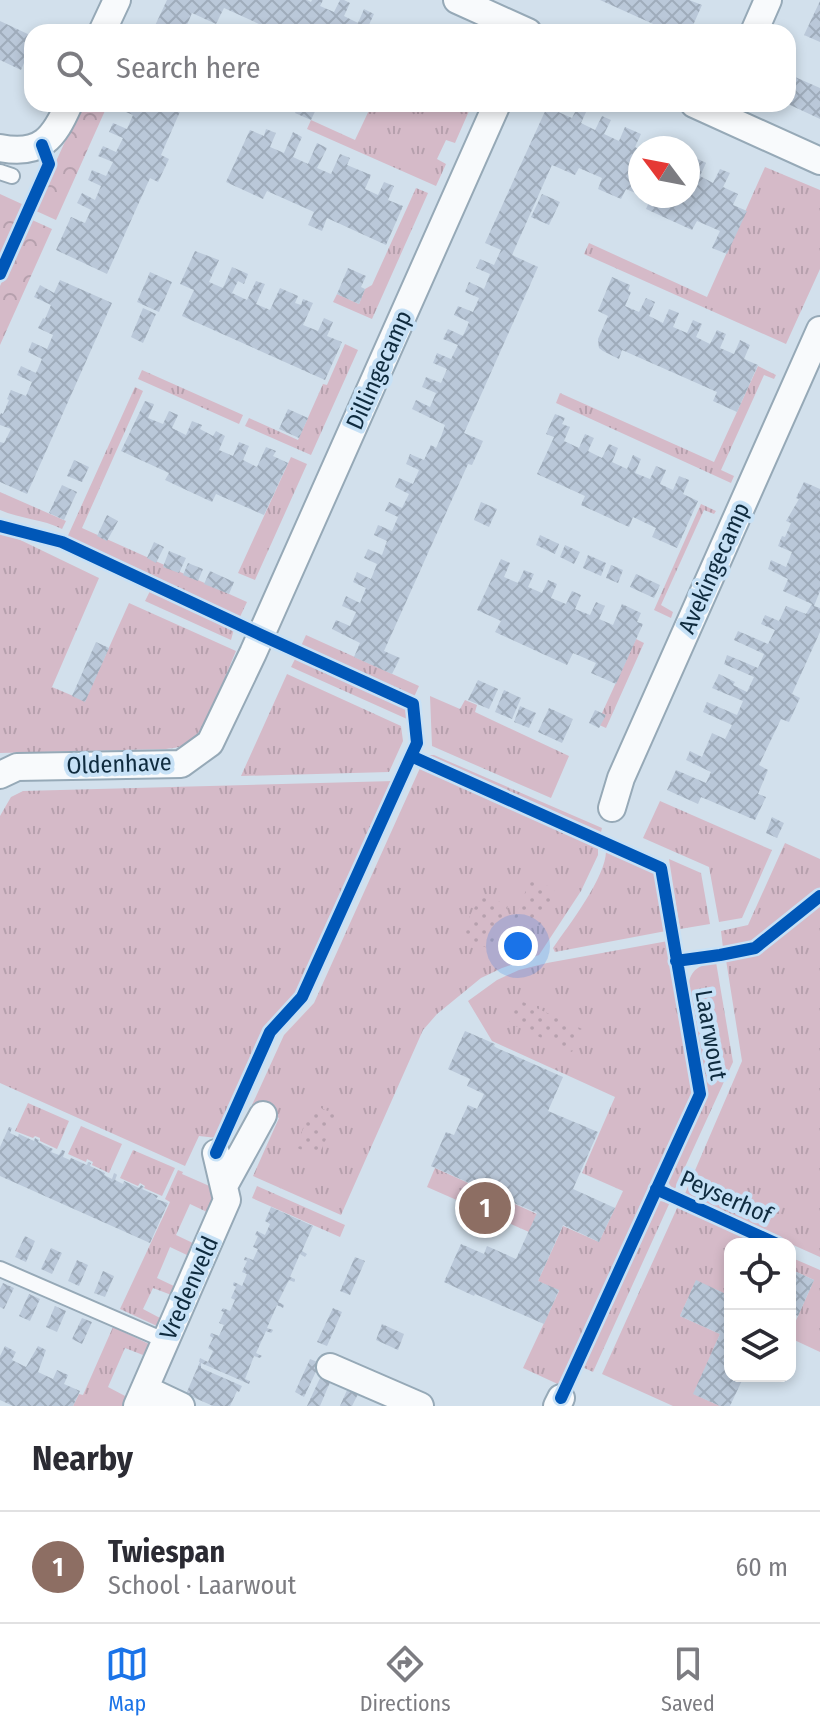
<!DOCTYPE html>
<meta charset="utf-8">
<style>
body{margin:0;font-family:"Fira Sans Condensed",sans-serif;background:#f7f7f7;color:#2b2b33}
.controls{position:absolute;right:24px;bottom:24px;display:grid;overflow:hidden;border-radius:16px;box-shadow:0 4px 12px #0003}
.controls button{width:72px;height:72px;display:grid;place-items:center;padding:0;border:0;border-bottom:2px solid #e1e1e2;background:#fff;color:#2b2b33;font:40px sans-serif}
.compass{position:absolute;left:628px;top:136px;width:72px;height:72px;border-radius:50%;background:#fff;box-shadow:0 4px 12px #0003;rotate:302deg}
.you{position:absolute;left:518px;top:946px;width:28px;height:28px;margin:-20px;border:6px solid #fff;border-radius:50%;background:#1a73e8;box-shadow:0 0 0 12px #1a73e833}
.badge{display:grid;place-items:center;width:52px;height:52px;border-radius:50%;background:#1a73e8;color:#fff;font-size:26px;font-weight:700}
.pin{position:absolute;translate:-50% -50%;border:4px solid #fff;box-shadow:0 2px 8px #0006}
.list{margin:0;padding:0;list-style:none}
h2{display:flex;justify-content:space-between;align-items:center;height:104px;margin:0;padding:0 32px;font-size:34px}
h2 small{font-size:26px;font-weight:400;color:#7c7c81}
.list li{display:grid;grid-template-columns:52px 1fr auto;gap:24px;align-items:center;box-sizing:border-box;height:112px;padding:0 32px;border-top:2px solid #e1e1e2}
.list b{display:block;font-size:30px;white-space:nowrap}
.list p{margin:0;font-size:26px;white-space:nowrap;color:#7c7c81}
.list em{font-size:26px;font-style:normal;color:#7c7c81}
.icon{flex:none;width:44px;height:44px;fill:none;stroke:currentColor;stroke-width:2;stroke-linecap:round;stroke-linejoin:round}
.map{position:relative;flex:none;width:820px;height:1406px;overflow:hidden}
.search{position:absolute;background:#fff;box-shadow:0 4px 12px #0003;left:24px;right:24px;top:24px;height:88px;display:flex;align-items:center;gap:20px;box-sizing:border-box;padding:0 28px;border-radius:24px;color:#7c7c81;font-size:30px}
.sheet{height:216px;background:#fff}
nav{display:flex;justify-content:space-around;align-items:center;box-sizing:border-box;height:112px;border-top:2px solid #e1e1e2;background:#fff;font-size:22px;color:#7c7c81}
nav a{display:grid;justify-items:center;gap:4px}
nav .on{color:#1a73e8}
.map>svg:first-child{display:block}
.grass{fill:url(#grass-tufts)}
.forest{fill:url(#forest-crowns)}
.park{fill:url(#park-dots)}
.building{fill:url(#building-cross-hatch)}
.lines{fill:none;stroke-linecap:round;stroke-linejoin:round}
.lane-casing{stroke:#96a9b7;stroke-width:18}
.street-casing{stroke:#96a9b7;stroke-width:30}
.lane{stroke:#f8fafc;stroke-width:14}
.street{stroke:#f8fafc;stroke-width:26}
.cycleway-casing{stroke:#c7e1f6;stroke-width:17}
.cycleway{stroke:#0057b8;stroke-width:12}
.labels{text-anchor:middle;stroke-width:8;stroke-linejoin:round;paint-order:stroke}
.street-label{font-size:24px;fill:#0f2b3e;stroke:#c7e1f6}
</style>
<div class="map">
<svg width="820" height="1406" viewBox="0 0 820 1406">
<defs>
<pattern id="grass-tufts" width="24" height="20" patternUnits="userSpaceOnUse" patternTransform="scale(2)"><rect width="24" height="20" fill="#d5bac8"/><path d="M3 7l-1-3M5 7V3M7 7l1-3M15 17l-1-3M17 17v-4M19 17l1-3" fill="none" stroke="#b6a0ad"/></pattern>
<pattern id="forest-crowns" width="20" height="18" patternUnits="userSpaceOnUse" patternTransform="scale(2)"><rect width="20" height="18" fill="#d5bac8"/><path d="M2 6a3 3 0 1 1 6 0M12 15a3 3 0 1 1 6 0" fill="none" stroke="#b6a0ad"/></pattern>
<pattern id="park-dots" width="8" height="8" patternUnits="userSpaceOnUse" patternTransform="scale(2)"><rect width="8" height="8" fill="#d5bac8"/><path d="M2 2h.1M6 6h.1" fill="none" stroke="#b6a0ad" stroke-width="1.8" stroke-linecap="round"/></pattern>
<pattern id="building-cross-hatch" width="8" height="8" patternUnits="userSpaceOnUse" patternTransform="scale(2)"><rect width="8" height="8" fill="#bac8d9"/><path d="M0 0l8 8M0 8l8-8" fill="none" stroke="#9facbb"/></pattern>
</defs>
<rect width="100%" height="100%" fill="#d2e0ec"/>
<path class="grass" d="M 372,104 L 472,104 L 455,143 L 446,140 L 437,159 L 446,164 L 436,186 L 307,129 L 311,120 L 355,140 Z
M 765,167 L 820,190 L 820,269 L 786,344 L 584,254 L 589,243 L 707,297 Z
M 416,188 L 428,193 L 372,319 L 333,302 L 337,294 L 359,304 L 365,289 L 372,285 Z
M 345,344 L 358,350 L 311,455 L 245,426 L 249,418 L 298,440 L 323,384 L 327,385 Z
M 758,366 L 776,375 L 774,379 L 764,375 L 721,470 L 734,476 L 731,483 L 556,403 L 560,393 L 714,462 Z
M 142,370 L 243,415 L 239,424 L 138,379 Z
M 135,387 L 143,391 L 82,528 L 247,602 L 239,619 L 66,540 Z
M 291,457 L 307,464 L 255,580 L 238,573 Z
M 0,492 L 66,521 L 62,529 C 43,519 20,519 0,510 Z
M 701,504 L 716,511 L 714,514 L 704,510 L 661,605 L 673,612 L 671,618 L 654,610 Z
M 0,533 L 12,536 L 99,578 L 52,687 L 85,701 L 129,603 L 236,651 C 227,671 206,731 190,742 C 183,747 174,748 166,749 L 0,753 Z
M 150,591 L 234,629 L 231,640 L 145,601 Z
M 306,635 L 419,686 L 414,697 L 301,646 Z
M 636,639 L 644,643 L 606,728 L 597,724 Z
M 296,657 L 392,699 L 405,708 L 409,714 L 407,719 L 291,667 Z
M 287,674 L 401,726 L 403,741 L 389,772 L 241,776 Z
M 430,696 L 460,709 L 465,700 L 477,705 L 475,712 L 569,756 L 551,798 L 432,746 Z
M 425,755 L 434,755 L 602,828 L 601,832 L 598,833 L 427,758 Z
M 420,768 L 598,847 L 598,855 L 581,891 L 539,955 L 502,968 L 481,978 L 437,1014 L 423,1030 L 341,1215 L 253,1176 L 279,1118 L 252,1105 L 284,1035 L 314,1003 Z
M 394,781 L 301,988 L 294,1001 L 265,1031 L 217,1138 L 199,1136 L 185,1166 L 0,1083 L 0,816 L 11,797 L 23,791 Z
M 660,801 L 772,850 L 742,918 L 719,922 L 709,867 L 643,838 Z
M 785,843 L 820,859 L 820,888 L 752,942 L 723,948 L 721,931 L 748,925 Z
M 606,850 L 653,871 L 658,883 L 666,931 L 555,952 L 553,948 C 569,925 607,876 606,850 Z
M 669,859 L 701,873 L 710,924 L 680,929 Z
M 820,904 L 820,1257 L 684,1196 L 742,1061 L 726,960 L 757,955 Z
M 668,941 L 693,1095 L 562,1386 L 523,1368 L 559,1291 L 538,1281 L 563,1226 L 599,1242 L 623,1191 L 582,1173 L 615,1097 L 492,1041 L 468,1001 L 497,980 L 519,970 L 547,963 Z
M 716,962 L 733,1062 L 674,1191 L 668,1182 L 671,1173 L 707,1094 L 689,983 C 691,968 703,964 716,962 Z
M 28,1103 L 69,1121 L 57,1149 L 40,1141 L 40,1138 L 35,1136 L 33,1138 L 15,1131 Z
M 81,1126 L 122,1144 L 109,1173 L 92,1165 L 93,1162 L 87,1159 L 86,1162 L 68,1154 Z
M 133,1150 L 175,1168 L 162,1196 L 144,1188 L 145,1186 L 140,1183 L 138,1186 L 120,1178 Z
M 435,1168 L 537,1214 L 529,1232 L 427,1187 Z
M 178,1170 L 183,1172 L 182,1174 L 214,1188 L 215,1194 L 209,1213 L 190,1204 L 176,1235 L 195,1244 L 189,1256 L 170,1247 L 157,1278 L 176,1287 L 174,1296 L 153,1288 L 143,1309 L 160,1318 L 157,1326 L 120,1309 L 170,1202 L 165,1199 Z
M 257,1186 L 345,1225 L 340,1237 L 252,1198 Z
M 659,1201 L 670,1202 L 593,1372 L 580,1366 L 650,1212 L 654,1205 Z
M 678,1206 L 762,1244 L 730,1244 L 730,1290 L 728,1295 L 696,1281 L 680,1316 L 720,1334 L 694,1394 L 720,1406 L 673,1406 L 602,1374 Z
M 790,1257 L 820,1270 L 820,1352 L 790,1338 L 790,1334 L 814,1280 L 790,1269 Z
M 113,1327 L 149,1344 L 143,1355 L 125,1348 L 108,1387 L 127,1397 L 124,1406 L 73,1406 L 79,1394 L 83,1395 Z"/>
<path class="forest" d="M 82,104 L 108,104 L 56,220 L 34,210 Z
M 43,164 L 46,164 L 0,266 L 0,194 L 24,205 Z
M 30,219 L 52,229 L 0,345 L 0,286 Z"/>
<path class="park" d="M 531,879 L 555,889 L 540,925 L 514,918 Z
M 482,893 L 508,906 L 490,949 L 459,937 Z
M 519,1000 L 582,1029 L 572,1052 L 509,1023 Z
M 314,1105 L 337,1115 L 318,1157 L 295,1147 Z"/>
<path class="building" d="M 167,0 L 307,0 L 311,2 L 312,0 L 323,0 L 320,6 L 334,12 L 340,0 L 344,0 L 350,3 L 344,16 L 358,23 L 364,9 L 374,14 L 368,27 L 379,32 L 269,32 L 270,29 L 224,8 L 216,24 L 192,13 L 184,32 L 152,32 Z
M 600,0 L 689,0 L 702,5 L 690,32 L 671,32 Z
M 820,1 L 820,42 L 804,35 Z
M 0,21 L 32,36 L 32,44 L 21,70 L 0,60 Z
M 795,77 L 820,88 L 820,119 L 788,104 L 788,93 Z
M 122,104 L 176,104 L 182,107 L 161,155 L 169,159 L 158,182 L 150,178 L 107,274 L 56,250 L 71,217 L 85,223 L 91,210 L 77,203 L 82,193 L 95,200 L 101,186 L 88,180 L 92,170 L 106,176 L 113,162 L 98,156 L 103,146 L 116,152 L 123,138 L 109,132 L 113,123 L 127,129 L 133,115 L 119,109 Z
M 299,104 L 318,105 L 311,120 L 295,113 Z
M 578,106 L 587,110 L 581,123 L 595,130 L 602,116 L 611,120 L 604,134 L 619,141 L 625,127 L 641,134 L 635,147 L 640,150 L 640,195 L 626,189 L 621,199 L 598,189 L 602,178 L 579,168 L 575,175 L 552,165 L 551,167 L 512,255 L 538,267 L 464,433 L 483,441 L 472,465 L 468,464 L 384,651 L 400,658 L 392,674 L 354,657 L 360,643 L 332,629 L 336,620 L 350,626 L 356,612 L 342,606 L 346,596 L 360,603 L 366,588 L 353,582 L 357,572 L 371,579 L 377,564 L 364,558 L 368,549 L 382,555 L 387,541 L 374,535 L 378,525 L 392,531 L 398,517 L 385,511 L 389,502 L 402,508 L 409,494 L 395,487 L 399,478 L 413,484 L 419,470 L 406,464 L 410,454 L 424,460 L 431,445 L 436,448 L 441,437 L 445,425 L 412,409 L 416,400 L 430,407 L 436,393 L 422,387 L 426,377 L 441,383 L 447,369 L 433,363 L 437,353 L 451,359 L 458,345 L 443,339 L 448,329 L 463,336 L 469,322 L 454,315 L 458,306 L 473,312 L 479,298 L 465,292 L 469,282 L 484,289 L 490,274 L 476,268 L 480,259 L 494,265 L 501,250 L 485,243 L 547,107 L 572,118 Z
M 266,129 L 276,133 L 270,147 L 284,153 L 293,132 L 302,137 L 293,157 L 308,164 L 317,143 L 327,148 L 317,168 L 331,174 L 340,154 L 350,158 L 347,165 L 371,175 L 365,189 L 378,195 L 384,182 L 394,186 L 388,200 L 403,206 L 386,245 L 327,218 L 322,231 L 308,225 L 314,212 L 267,191 L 263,199 L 226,182 L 250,130 L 264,136 Z
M 696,158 L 706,163 L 700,176 L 713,183 L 720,169 L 730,173 L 723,187 L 738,194 L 733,205 L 747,211 L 727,254 L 712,248 L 720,231 L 697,221 L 692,230 L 646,209 L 650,200 L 642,196 L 688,196 L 688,171 L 690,172 Z
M 542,194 L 560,202 L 549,225 L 531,217 Z
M 195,251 L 219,260 L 209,282 L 223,288 L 232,267 L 248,274 L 244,284 L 238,281 L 232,293 L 247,300 L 256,281 L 265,284 L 256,304 L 270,310 L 280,288 L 298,296 L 295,303 L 301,305 L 303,299 L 313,303 L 303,325 L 318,331 L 324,318 L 333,322 L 327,336 L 342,342 L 325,380 L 182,316 L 194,290 L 180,284 Z
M 348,268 L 366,276 L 361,287 L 365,289 L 359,304 L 337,294 Z
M 150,272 L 172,282 L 159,312 L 137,302 Z
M 612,277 L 630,285 L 628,291 L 631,292 L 625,306 L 639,312 L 646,298 L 655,302 L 649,316 L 663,323 L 669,309 L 679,313 L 673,327 L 687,333 L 693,320 L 702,324 L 696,337 L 710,344 L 717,330 L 726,334 L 720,348 L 734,354 L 740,340 L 750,345 L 744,359 L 758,365 L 737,412 L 713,401 L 717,392 L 622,350 L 619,359 L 603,351 L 599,348 L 598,339 L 608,316 L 598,311 Z
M 60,280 L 112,303 L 27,494 L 0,482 L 0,442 L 4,443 L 11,429 L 0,425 L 0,415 L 1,413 L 3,414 L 9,400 L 7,399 L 11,390 L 26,396 L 32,382 L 17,375 L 21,366 L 36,373 L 42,359 L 28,352 L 32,342 L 47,349 L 53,335 L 38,328 L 43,318 L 45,319 L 51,305 L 34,297 L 40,285 L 54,293 Z
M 143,308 L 156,314 L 143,343 L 131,337 Z
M 145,401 L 154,404 L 148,418 L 163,424 L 169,411 L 178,415 L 172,428 L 186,435 L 192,421 L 202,425 L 200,429 L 213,436 L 216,431 L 225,436 L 219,450 L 233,456 L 239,442 L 249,446 L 243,460 L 257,467 L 266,447 L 276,451 L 273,456 L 288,463 L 264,515 L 216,494 L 212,502 L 165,480 L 169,473 L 121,451 Z
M 288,409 L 308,418 L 299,438 L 279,429 Z
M 555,414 L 565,418 L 562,424 L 570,427 L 564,441 L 579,448 L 585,434 L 594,438 L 588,451 L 602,458 L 609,444 L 618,448 L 612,462 L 627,469 L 633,455 L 641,459 L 635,473 L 650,479 L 656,466 L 666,470 L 660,484 L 673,490 L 679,476 L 689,480 L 683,494 L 698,501 L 677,548 L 652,537 L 656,528 L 633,517 L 629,527 L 581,505 L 585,496 L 537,474 L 554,437 L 546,434 Z
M 74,460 L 89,467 L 82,482 L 67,476 Z
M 804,482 L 820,489 L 820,591 L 814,606 L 820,608 L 820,632 L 792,694 L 800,698 L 789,722 L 781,719 L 759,765 L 768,770 L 758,794 L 766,797 L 755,820 L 701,797 L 698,804 L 667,790 L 676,770 L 706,783 L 711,772 L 686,760 L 690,751 L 702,757 L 712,733 L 725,739 L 732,725 L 703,712 L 707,702 L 737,715 L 743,701 L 712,688 L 719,674 L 735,682 L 733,685 L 747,692 L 754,677 L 724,664 L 727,655 L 758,668 L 764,654 L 734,640 L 738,631 L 768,644 L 775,630 L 761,624 L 765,615 L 779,621 L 786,606 L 806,614 L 812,604 L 783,591 L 788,579 L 768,569 L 771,560 L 786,567 L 792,552 L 778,546 L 782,536 L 785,537 L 791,523 L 786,521 L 799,499 L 796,498 Z
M 62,485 L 77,492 L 64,520 L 49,513 Z
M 481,502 L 497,509 L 489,527 L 474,520 Z
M 107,515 L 118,521 L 107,541 L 97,536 Z
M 540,535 L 559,544 L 555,554 L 536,545 Z
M 154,542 L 164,547 L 156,563 L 147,558 Z
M 565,545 L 580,552 L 574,564 L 560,557 Z
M 169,551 L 186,558 L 179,573 L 163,567 Z
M 588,555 L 606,563 L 601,576 L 583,568 Z
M 501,559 L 510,563 L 504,577 L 518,583 L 524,570 L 534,574 L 528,587 L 542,593 L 548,580 L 557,584 L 551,598 L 566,604 L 572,591 L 581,595 L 575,609 L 590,615 L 596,602 L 605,606 L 599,619 L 613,625 L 622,604 L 641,613 L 637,622 L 643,624 L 616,684 L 591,673 L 596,663 L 573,653 L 567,665 L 495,632 L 501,621 L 477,610 Z
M 188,563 L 203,569 L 198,581 L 183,575 Z
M 611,565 L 623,570 L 618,583 L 606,578 Z
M 210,571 L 234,582 L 229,594 L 204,584 Z
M 636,574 L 660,585 L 654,598 L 630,587 Z
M 96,642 L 109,648 L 85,702 L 72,696 Z
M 478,680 L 498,689 L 489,709 L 468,700 Z
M 504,690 L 521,698 L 512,719 L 495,712 Z
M 520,706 L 536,713 L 529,728 L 514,722 Z
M 549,708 L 573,719 L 562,743 L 538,732 Z
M 595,710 L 606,715 L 599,728 L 589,723 Z
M 772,817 L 784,823 L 777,838 L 766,833 Z
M 465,1031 L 495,1044 L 494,1046 L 497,1048 L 563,1077 L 548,1111 L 598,1132 L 573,1189 L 615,1208 L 599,1242 L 563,1225 L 538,1281 L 559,1290 L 544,1324 L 475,1294 L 474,1296 L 444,1282 L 461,1244 L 484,1254 L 487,1246 L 516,1259 L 537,1213 L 431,1166 L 446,1132 L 454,1135 L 468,1105 L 477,1109 L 484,1094 L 467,1086 L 470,1079 L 448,1069 Z
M 9,1127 L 12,1128 L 10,1133 L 18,1137 L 19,1134 L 34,1141 L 35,1138 L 39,1140 L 38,1142 L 53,1149 L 51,1152 L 59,1155 L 62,1150 L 65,1151 L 63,1157 L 70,1160 L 71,1158 L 87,1165 L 88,1162 L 91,1163 L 90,1166 L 105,1173 L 104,1175 L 112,1179 L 114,1173 L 116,1174 L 117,1175 L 115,1180 L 123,1184 L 124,1181 L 139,1188 L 141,1185 L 144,1187 L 142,1189 L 158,1196 L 156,1199 L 168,1203 L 150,1243 L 0,1176 L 0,1147 Z
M 271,1207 L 313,1226 L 302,1251 L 307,1254 L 305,1257 L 300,1254 L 290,1277 L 295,1279 L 295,1281 L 294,1282 L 289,1280 L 278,1302 L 284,1305 L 283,1308 L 277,1305 L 267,1328 L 273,1330 L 272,1332 L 271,1333 L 266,1331 L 256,1353 L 262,1356 L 260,1358 L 254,1356 L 245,1379 L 250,1381 L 249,1384 L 201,1363 L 201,1368 L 242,1386 L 239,1392 L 237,1391 L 230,1406 L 213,1406 L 186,1394 L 200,1362 L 199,1362 L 200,1358 L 208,1362 L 213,1351 L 208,1348 L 213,1338 L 210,1336 L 211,1333 L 219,1336 L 224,1325 L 219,1323 L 224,1312 L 221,1311 L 223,1308 L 230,1311 L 235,1300 L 231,1298 L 236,1287 L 233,1285 L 233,1284 L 234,1282 L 242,1286 L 247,1274 L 242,1272 L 247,1261 L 244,1260 L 245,1257 L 253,1260 L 258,1249 L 253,1247 L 258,1236 L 255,1235 L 257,1231 L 265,1235 L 270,1224 L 265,1221 Z
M 25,1236 L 35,1241 L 26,1262 L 15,1257 Z
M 51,1248 L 62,1253 L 52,1274 L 41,1269 Z
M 355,1257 L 365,1261 L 350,1295 L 340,1291 Z
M 77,1260 L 88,1265 L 79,1286 L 68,1281 Z
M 790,1269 L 814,1280 L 798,1316 L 790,1312 Z
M 103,1271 L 114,1276 L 105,1297 L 94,1293 Z
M 696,1280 L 730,1296 L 730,1376 L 744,1376 L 730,1406 L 720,1406 L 693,1394 L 720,1334 L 680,1316 Z
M 3,1283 L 14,1288 L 4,1309 L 0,1307 L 0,1289 Z
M 29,1294 L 40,1299 L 30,1321 L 19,1316 Z
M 55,1306 L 66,1311 L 57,1332 L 46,1327 Z
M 333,1308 L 342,1312 L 327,1346 L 317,1342 Z
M 82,1318 L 92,1322 L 82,1344 L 72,1339 Z
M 382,1324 L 404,1334 L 398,1350 L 376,1340 Z
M 5,1346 L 16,1352 L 12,1360 L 26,1367 L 38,1346 L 46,1350 L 38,1372 L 53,1379 L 57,1370 L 68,1375 L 64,1384 L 80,1391 L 73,1406 L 13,1406 L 0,1400 L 0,1356 Z
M 310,1359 L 320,1363 L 304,1397 L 295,1392 Z
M 321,1376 L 331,1380 L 320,1406 L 307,1406 Z
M 348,1388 L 359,1392 L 352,1406 L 340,1406 Z"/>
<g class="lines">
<g class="lane-casing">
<path id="lane" d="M 0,172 L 12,176
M 0,1269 L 166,1341"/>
</g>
<g class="street-casing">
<path id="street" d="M 457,0 L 528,32
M 102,32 L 117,0
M 754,32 L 768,0
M 694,104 L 820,161
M 0,148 C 41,156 54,138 69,104
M 0,775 L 17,767 L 181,764 L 210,743 L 253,653 L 497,104
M 612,808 L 621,778 L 820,330
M 224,1186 L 263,1115
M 330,1367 L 420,1406
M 145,1389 L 181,1406
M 137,1406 L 227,1200 L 216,1153
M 557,1406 L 561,1398"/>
</g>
<use href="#lane" class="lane"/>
<use href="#street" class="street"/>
<g class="cycleway-casing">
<path id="cycleway" d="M 0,274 L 49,164 L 42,145
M 0,526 L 62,542 L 261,635 L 413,704 L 417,743 L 411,756 L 302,997 L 270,1032 L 216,1153
M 411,756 L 661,868 L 700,1094 L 561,1398
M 676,961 L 720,955 L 755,948 L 820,896
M 656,1189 L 777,1244"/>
</g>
<use href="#cycleway" class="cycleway"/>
</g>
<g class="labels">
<g class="street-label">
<text transform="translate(379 370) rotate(-66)" y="8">Dillingecamp</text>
<text transform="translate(714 568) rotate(-66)" y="8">Avekingecamp</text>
<text transform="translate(119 764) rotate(-2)" y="8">Oldenhave</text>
<text transform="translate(711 1035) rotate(80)" y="8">Laarwout</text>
<text transform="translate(726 1197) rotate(24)" y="8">Peyserhof</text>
<text transform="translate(189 1288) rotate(-66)" y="8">Vredenveld</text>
</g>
</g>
</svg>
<div class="controls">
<button><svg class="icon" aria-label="locate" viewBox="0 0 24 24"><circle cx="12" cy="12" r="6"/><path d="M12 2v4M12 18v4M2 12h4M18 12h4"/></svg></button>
<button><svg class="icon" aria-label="layers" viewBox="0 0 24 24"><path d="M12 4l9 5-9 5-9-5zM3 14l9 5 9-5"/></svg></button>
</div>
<svg class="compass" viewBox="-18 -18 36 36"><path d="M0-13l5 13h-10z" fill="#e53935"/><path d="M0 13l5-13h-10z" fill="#7c7c81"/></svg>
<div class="you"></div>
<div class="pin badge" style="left:485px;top:1208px;background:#8d6e63">1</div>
<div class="search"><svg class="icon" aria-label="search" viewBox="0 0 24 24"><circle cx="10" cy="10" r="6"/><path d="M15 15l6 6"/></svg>Search here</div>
</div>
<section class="sheet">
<h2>Nearby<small></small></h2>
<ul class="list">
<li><span class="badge" style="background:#8d6e63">1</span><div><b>Twiespan</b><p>School · Laarwout</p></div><em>60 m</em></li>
</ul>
</section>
<nav>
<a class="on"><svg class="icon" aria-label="map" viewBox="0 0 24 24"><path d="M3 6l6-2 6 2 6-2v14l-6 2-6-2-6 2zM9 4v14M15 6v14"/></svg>Map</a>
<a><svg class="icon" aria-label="directions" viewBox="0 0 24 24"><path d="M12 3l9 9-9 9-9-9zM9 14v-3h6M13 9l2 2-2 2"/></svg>Directions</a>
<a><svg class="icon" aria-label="saved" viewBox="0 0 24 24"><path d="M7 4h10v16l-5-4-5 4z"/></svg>Saved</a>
</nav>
